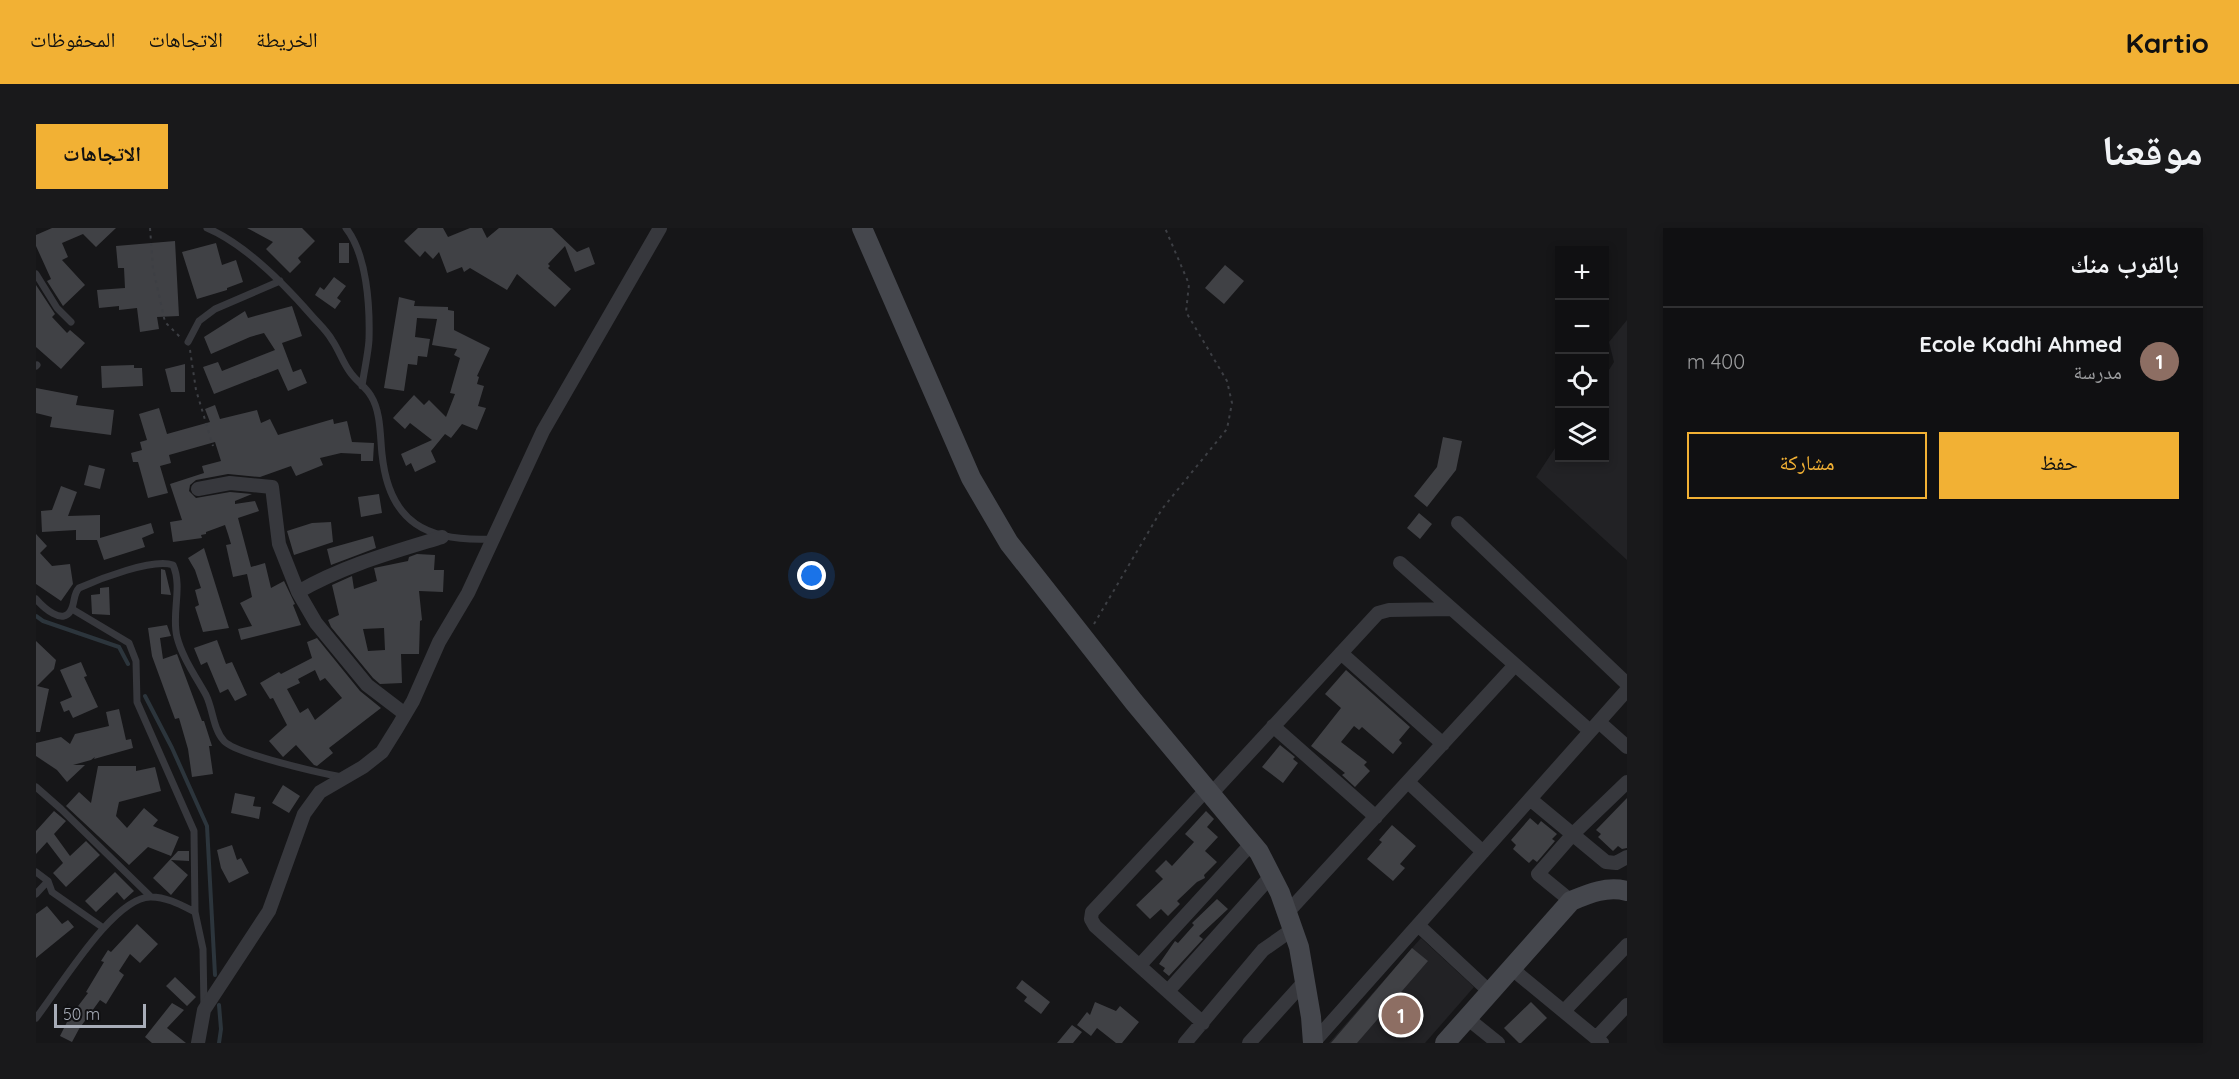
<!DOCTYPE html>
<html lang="ar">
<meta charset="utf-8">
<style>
body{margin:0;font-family:Quicksand,"Noto Naskh Arabic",sans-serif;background:#19191b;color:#f1f3f6;direction:rtl}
.controls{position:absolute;right:18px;top:18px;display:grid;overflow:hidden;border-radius:0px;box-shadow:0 3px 9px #0003}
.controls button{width:54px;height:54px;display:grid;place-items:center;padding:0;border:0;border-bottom:2px solid #303032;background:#101012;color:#f1f3f6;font:30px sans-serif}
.scale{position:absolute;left:18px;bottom:15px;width:92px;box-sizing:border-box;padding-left:6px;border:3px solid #a8adb8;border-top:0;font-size:16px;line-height:21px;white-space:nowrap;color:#a8adb8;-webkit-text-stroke:4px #111113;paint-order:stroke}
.you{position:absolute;left:776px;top:348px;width:21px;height:21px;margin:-15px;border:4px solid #fff;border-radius:50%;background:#1a73e8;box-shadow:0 0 0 9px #1a73e833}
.badge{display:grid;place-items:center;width:39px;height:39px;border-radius:50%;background:#f2b134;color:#fff;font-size:20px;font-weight:700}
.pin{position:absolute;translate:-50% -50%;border:3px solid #fff;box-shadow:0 2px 6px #0006}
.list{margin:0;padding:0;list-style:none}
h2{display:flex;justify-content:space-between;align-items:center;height:78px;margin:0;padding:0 24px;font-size:26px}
h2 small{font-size:20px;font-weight:400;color:#9c9d9f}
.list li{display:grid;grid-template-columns:39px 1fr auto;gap:18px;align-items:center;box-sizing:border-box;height:108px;padding:0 24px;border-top:2px solid #303032}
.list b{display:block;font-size:22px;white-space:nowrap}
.list p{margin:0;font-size:20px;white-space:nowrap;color:#9c9d9f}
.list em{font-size:20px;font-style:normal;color:#9c9d9f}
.actions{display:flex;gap:12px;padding:18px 24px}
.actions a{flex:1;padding:14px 0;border:2px solid #f2b134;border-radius:0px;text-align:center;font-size:21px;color:#f2b134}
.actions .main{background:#f2b134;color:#111}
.icon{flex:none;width:33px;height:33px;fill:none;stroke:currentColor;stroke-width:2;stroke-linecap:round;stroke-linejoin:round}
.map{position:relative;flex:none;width:1591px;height:815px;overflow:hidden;direction:ltr;border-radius:0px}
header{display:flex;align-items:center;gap:36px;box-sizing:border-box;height:84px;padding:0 30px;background:#f2b134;color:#111}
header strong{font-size:28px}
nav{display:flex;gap:33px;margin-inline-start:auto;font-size:21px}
.intro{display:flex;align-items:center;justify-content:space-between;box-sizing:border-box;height:144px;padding:0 36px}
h1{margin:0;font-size:42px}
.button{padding:15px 27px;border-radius:0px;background:#f2b134;color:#111;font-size:21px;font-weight:700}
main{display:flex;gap:36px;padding:0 36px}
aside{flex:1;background:#101012;border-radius:0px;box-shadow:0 3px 9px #0003}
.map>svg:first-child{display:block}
.built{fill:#222225}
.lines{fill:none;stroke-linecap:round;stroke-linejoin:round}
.stream{stroke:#2c353c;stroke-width:4}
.building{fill:#404145;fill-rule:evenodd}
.path{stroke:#3d3f44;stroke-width:2;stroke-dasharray:3 4.5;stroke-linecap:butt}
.service{stroke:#37383d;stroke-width:7}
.minor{stroke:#37383d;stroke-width:14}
.secondary{stroke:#45474d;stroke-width:20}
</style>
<header>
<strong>Kartio</strong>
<nav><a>الخريطة</a><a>الاتجاهات</a><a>المحفوظات</a></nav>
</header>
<div class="intro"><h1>موقعنا</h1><a class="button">الاتجاهات</a></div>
<main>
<aside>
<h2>بالقرب منك<small></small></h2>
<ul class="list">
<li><span class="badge" style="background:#8d6e63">1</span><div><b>Ecole Kadhi Ahmed</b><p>مدرسة</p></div><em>400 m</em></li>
</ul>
<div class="actions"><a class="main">حفظ</a><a>مشاركة</a></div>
</aside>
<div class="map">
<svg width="1591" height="815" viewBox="0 0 1591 815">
<rect width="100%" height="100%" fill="#161618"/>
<path class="built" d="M 1591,92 L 1591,332 L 1500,249 L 1523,214 L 1524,230 L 1568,230 L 1569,148 L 1578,134 L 1573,114 Z
M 1385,710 L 1438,759 L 1389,815 L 1293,815 Z"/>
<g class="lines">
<path class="stream" d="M 0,388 L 7,393 L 83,419 L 92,436
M 109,468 L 136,520 L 171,598 L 179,747
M 183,777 L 185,801 L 183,815"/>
</g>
<path class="building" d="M 16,0 L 80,0 L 60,19 L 47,6 L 26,15 L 32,29 L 26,32 L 49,57 L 27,78 L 11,53 L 15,51 L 0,18 L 0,7 Z
M 211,0 L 266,0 L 279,13 L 262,30 L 265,34 L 254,45 L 230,21 L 237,14 Z
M 382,0 L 407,0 L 412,9 L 434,0 L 446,0 L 451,10 L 463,0 L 516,0 L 541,24 L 553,19 L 559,36 L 539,44 L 529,18 L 512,36 L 514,38 L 512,40 L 535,61 L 519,79 L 481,46 L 471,62 L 434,40 L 428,44 L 426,39 L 411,45 L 403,24 L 397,31 L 389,23 L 384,29 L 368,13 Z
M 139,13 L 143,88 L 121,89 L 123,101 L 104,104 L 101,80 L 83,82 L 83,78 L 63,80 L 61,62 L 89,60 L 88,40 L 82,40 L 80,18 Z
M 180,15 L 186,37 L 200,32 L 207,54 L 191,60 L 191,62 L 161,71 L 146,24 Z
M 303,15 L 313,15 L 313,35 L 303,35 Z
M 1189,37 L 1208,53 L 1188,76 L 1169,60 Z
M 298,49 L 310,58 L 301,70 L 305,73 L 299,81 L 279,67 L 284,59 L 288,62 Z
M 0,57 L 19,86 L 16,89 L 31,105 L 34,102 L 49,115 L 25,141 L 0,119 Z
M 363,69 L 379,73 L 378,78 L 412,79 L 412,82 L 418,83 L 418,102 L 454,120 L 441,148 L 443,149 L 441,156 L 448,158 L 442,178 L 450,180 L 441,202 L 426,196 L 415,210 L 409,206 L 395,223 L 400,234 L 379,244 L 375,235 L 370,238 L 365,226 L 396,212 L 374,195 L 369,201 L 357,190 L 378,167 L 388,177 L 393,172 L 410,189 L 419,166 L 414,165 L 424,130 L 418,127 L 421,121 L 396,117 L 401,91 L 381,90 L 379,109 L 394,111 L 391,129 L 382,128 L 381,137 L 372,136 L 368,163 L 348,160 Z
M 256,78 L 266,108 L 246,115 L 257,144 L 265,141 L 271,155 L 252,163 L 242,141 L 178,166 L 167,139 L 182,134 L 186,143 L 239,122 L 228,105 L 214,109 L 175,126 L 168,109 L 209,83 L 212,90 Z
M 149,136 L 149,164 L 135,164 L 129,141 Z
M 98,137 L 98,140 L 106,140 L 107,158 L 66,160 L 65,138 Z
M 0,160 L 42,168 L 40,177 L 78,182 L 75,207 L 14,199 L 16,189 L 0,185 Z
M 179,177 L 184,191 L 221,182 L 225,195 L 234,191 L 242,207 L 297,191 L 298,196 L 311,193 L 316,214 L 338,215 L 337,233 L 325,233 L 325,226 L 305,225 L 284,230 L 287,237 L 260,248 L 255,238 L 224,249 L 192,246 L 160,252 L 154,257 L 153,263 L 160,270 L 194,264 L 216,266 L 199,273 L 199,276 L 219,273 L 223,283 L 202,290 L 215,339 L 229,335 L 235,360 L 248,353 L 259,376 L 257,377 L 265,397 L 205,412 L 202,401 L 216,398 L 204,375 L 216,369 L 211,346 L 197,349 L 190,317 L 195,316 L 192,306 L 194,305 L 192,306 L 189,297 L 170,304 L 170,306 L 165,307 L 166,310 L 137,314 L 134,294 L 146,292 L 134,256 L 168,245 L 166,238 L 185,233 L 179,214 L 133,227 L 135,235 L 124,238 L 132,265 L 112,270 L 102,234 L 97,234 L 95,225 L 106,222 L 104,214 L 111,212 L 103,186 L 123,180 L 131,206 L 174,194 L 169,181 Z
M 1407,209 L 1426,213 L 1420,242 L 1391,279 L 1378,268 L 1401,239 Z
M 53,237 L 69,241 L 64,261 L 48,257 Z
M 25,258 L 41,264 L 32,288 L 64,287 L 64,310 L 115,295 L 118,305 L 106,310 L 109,319 L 68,332 L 61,312 L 40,312 L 40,302 L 6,304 L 5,283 L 16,282 Z
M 343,266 L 346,285 L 325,289 L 322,269 Z
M 1383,285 L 1396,296 L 1384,311 L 1371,300 Z
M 295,294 L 297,314 L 258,327 L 251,303 L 276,295 Z
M 0,306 L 11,318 L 4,325 L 16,338 L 34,336 L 37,356 L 25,373 L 0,356 Z
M 337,308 L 340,320 L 295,337 L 291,321 Z
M 168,320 L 193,400 L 167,404 L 159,379 L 163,377 L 159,362 L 165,360 L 159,342 L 152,330 Z
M 381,326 L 399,327 L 398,342 L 408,342 L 407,364 L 383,363 L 386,392 L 384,393 L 383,426 L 365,426 L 366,455 L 344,456 L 337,450 L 295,399 L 292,392 L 303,387 L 296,357 L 316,348 L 318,361 L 341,353 L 338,340 L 372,333 L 373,329 ZM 348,400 L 349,422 L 332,423 L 327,401 Z
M 125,341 L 129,342 L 135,367 L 125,366 Z
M 73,359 L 74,387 L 56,386 L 55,367 L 64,366 L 64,360 Z
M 131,397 L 135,408 L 124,410 L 127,431 L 141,426 L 166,493 L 168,493 L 176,518 L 173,518 L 177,546 L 156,549 L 152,521 L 143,490 L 139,491 L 116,428 L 112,400 Z
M 281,410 L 324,463 L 345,480 L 293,520 L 297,525 L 281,538 L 278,537 L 260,517 L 247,529 L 233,513 L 251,497 L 237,470 L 234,471 L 224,455 L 243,444 L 245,446 L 276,430 L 271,414 ZM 279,442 L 284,453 L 289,450 L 306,470 L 279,492 L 272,480 L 264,485 L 251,461 L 264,455 L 262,451 Z
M 181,412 L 190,436 L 196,434 L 211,467 L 199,473 L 192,461 L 184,465 L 171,434 L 165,437 L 158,420 Z
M 0,413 L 20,432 L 18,441 L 1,458 L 13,461 L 4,504 L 0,504 Z
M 45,434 L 51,448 L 48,449 L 62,479 L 37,490 L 33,482 L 28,484 L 24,474 L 36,469 L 24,442 Z
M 1310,442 L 1374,499 L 1363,512 L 1366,515 L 1357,526 L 1326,499 L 1323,502 L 1318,498 L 1305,514 L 1331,534 L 1328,537 L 1334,543 L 1319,559 L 1306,547 L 1309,545 L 1275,518 L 1305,480 L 1289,466 Z
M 83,481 L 90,512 L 95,511 L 97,520 L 58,531 L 59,529 L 55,532 L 37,537 L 49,537 L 31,554 L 21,542 L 0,528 L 0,515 L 25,509 L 34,516 L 39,506 L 73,498 L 70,484 Z
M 1244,517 L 1259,529 L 1257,531 L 1262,535 L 1247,555 L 1226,539 Z
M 62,538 L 100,538 L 100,543 L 119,539 L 125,563 L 83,574 L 80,588 L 91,600 L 108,580 L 122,592 L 117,598 L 143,609 L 135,628 L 112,619 L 93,637 L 30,578 L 43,564 L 55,575 Z
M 247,557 L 264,568 L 253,585 L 236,575 Z
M 199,565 L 219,569 L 217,578 L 225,579 L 223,591 L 195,585 Z
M 1591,570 L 1591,620 L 1586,621 L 1582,618 L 1577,623 L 1562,609 L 1565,606 L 1560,602 Z
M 18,583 L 30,593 L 18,606 L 34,628 L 50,613 L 64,627 L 30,659 L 17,645 L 27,635 L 11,614 L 0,626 L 0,603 Z
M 1170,583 L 1178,591 L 1171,599 L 1182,609 L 1169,623 L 1181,634 L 1168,647 L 1169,650 L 1161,654 L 1141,673 L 1144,676 L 1132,688 L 1125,681 L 1114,691 L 1100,677 L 1127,651 L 1119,643 L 1130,632 L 1136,638 L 1158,614 L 1149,606 Z
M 1494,590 L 1502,597 L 1505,593 L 1521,606 L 1516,611 L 1519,613 L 1501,634 L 1497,631 L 1493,635 L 1477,621 L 1480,617 L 1475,612 Z
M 1356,597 L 1380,618 L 1364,636 L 1369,640 L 1357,653 L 1331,631 L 1346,614 L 1343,612 Z
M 196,617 L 201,632 L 205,630 L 213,645 L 193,655 L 185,640 L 181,622 Z
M 142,623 L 153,623 L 153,633 L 135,632 L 152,647 L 135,667 L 117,650 Z
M 79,644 L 98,663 L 88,672 L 81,664 L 60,684 L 49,673 Z
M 1181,671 L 1192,681 L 1163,708 L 1167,711 L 1133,748 L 1127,743 L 1129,740 L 1123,736 L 1139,713 L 1142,715 L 1158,697 L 1156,695 Z
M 11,678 L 26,696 L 32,692 L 38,699 L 0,730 L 0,686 Z
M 101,696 L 122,716 L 104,735 L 94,726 L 83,743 L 88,747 L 70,776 L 64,772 L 43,801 L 36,814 L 24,808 L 33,790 L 52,765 L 50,764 L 68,734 L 65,733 L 72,722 L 75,724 Z
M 1376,720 L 1392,733 L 1321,815 L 1295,815 Z
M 139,749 L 160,769 L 151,778 L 130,758 Z
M 986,752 L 1014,774 L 1005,786 L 988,773 L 991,769 L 980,760 Z
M 1059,774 L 1080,783 L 1084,778 L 1103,794 L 1086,815 L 1080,815 L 1061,800 L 1055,808 L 1041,797 L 1051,784 L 1054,787 Z
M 1495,774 L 1511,790 L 1485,815 L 1483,815 L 1468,800 Z
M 136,775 L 148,782 L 131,800 L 150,815 L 116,815 L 109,809 Z
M 1036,797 L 1046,804 L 1037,815 L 1021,815 Z"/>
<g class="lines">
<path class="path" d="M 114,0 L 117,40 L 129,94 L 144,109
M 154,122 L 160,162 L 177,218
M 1058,396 L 1126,281 L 1191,201 L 1196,175 L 1191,153 L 1150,84 L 1153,56 L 1129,0"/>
<path class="service" d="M 171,0 C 209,16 249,57 276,88 C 283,96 291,103 296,112 C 303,122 307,135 314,144 C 320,153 330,159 335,168 C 345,184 344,208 346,226 C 353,296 392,314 456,311
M 310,0 C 331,27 334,78 333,112 C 332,127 328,143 326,158
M 0,46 L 21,80 L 35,94
M 152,114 L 163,93 L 179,81 L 244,53
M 0,138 L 1,137
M 0,371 C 7,379 27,398 35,382 C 39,375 37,366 43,360 C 63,351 117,330 137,337 C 147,359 135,386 141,409 C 146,429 160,449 170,467 C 177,481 177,501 188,513 C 200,526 284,545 306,549
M 36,381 L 93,415 L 100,433 L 101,474 L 158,603 L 159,684
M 0,559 L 25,581 L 114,668
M 0,644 L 12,653 L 16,664 L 66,699
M 0,666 L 12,653
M 0,790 C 23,761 78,668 115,669 C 131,669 145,677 159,684 L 167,721 L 168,780"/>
<path class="minor" d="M 162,261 L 194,255 L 236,259 L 243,316 L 262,364 L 280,395 L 331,457 L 369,486
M 1422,295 L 1591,456
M 1364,335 L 1554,503
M 262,364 C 306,338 357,324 406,309
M 1305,425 L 1407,516
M 1563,494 L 1591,519
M 1237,498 L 1340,589
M 1372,554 L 1447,624
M 1175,566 L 1342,385 L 1353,382 L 1416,381
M 1494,571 L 1570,634 L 1580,635 L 1591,629
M 1535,673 L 1502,646 L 1537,606 L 1591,554
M 1251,685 L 1479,437
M 1382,697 L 1454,764
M 1104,737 L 1216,615
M 1475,740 L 1566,815
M 1133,762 L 1235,648
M 1528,783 L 1591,717
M 1431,790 L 1462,815
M 1167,795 L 1059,698 L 1055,691 L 1056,684 L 1171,561
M 1560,810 L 1591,777
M 162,815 L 168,782 L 233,683 L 268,586 L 284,564 L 327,539 L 346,524 L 361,500 L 377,473 L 403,414 L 432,365 L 507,203 L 624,0
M 1149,815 L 1227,722 L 1257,701
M 1213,815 L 1269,753
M 1277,815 L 1591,462"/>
<path class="secondary" d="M 826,0 L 935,250 L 973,315 L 1098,474 L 1223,624 L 1244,665 L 1263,719 L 1275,789 L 1277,815
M 1409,815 L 1535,673 C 1554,665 1571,658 1591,663"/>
</g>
</svg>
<div class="controls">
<button>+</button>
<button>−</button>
<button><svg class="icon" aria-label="locate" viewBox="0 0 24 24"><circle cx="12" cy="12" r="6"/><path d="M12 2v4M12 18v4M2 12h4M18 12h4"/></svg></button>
<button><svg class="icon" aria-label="layers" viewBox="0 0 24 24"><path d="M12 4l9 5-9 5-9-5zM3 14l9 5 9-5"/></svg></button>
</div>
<div class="scale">50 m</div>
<div class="you"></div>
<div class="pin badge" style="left:1365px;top:787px;background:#8d6e63">1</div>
</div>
</main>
